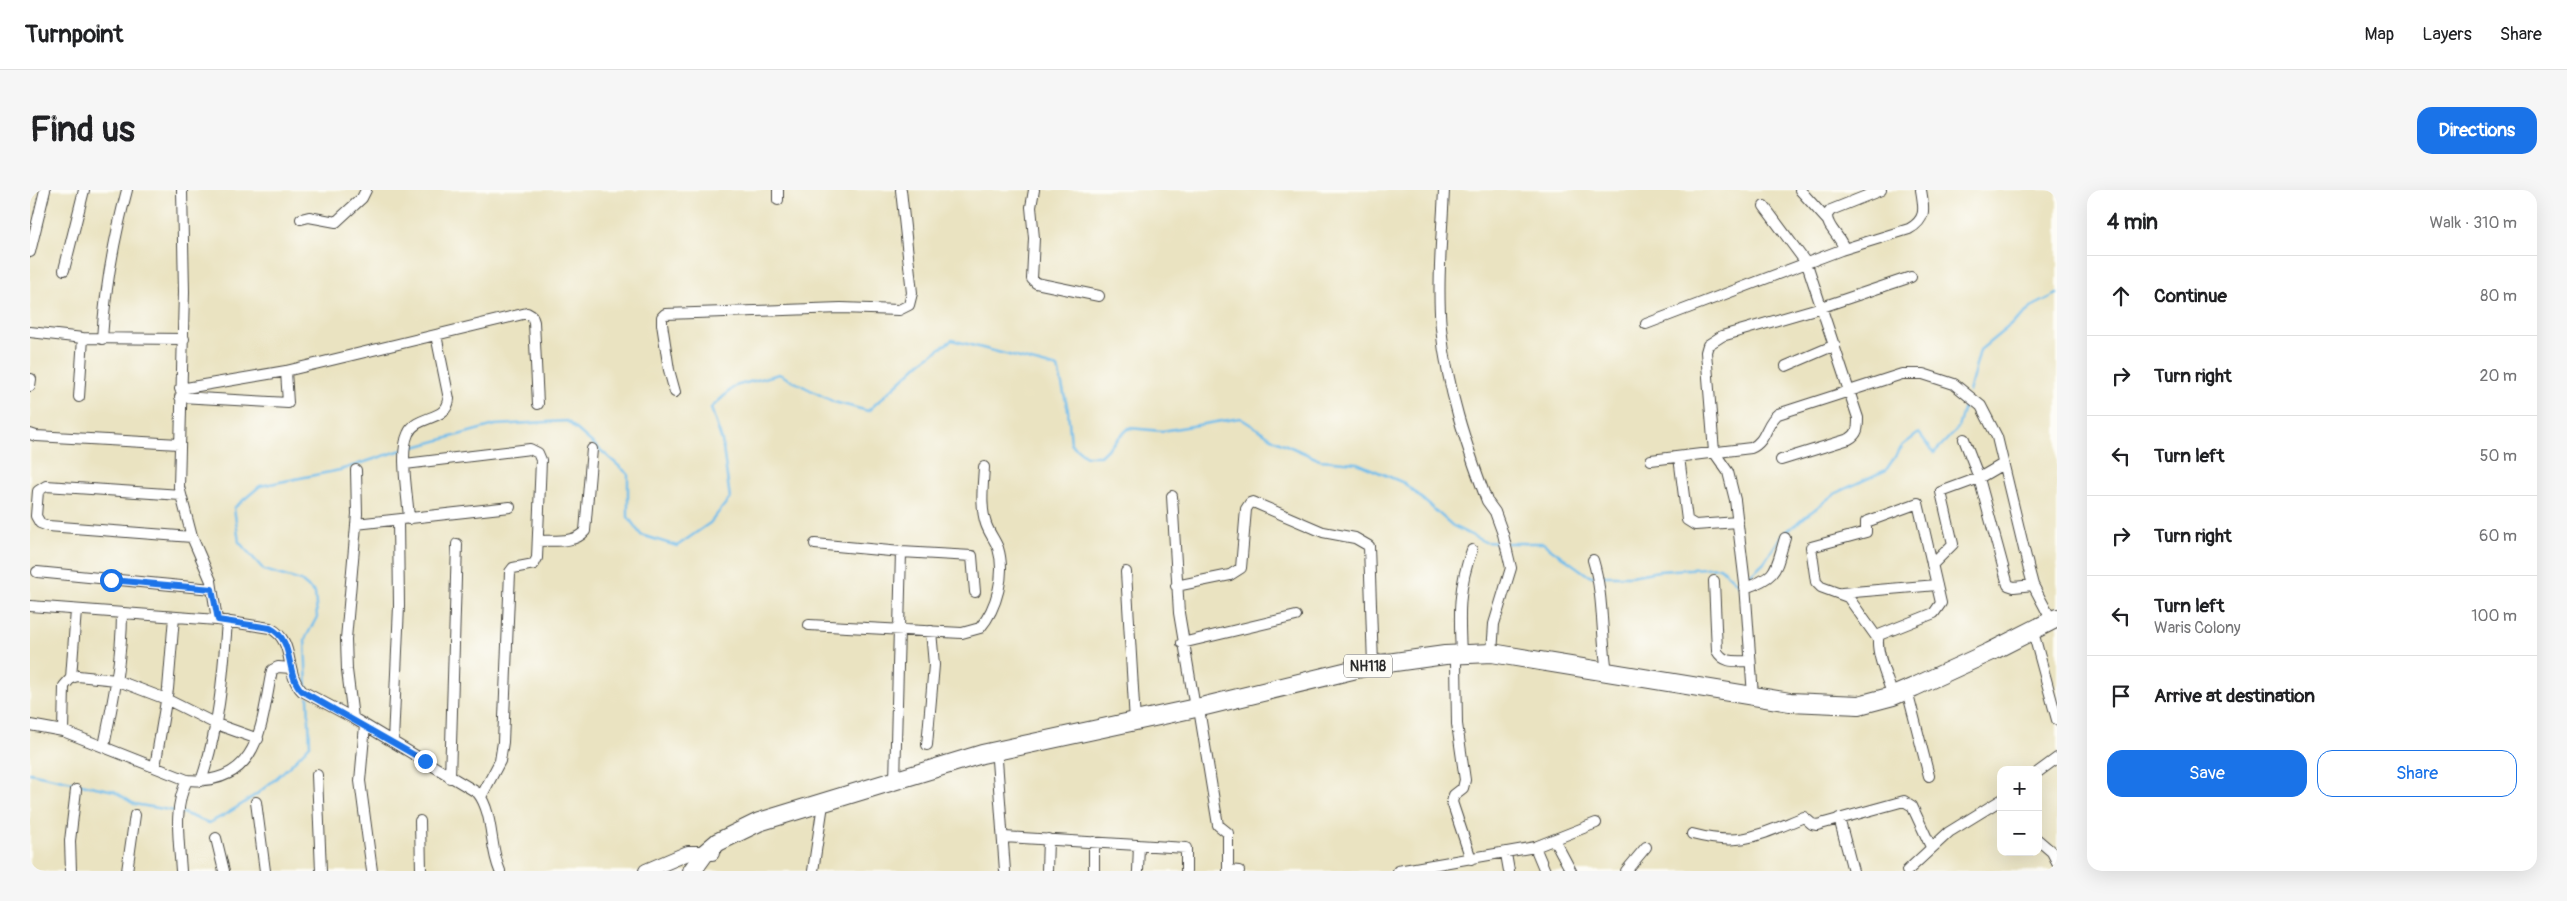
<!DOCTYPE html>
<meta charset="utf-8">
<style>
body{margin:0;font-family:Pangolin,sans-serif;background:#f6f6f6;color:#202124}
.controls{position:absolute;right:15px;bottom:15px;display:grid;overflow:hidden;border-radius:10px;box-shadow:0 5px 20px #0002}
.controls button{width:45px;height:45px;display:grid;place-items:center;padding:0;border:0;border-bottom:1px solid #e0e0e0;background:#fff;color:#202124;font:25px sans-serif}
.stop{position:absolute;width:15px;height:15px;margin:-11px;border:4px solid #1a73e8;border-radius:50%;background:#fff}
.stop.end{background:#1a73e8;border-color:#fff;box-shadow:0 1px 5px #0008}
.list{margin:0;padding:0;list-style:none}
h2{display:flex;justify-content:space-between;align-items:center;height:65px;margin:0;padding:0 20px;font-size:21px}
h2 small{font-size:16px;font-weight:400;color:#757577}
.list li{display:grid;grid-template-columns:32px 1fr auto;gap:15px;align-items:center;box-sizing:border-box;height:80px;padding:0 20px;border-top:1px solid #e0e0e0}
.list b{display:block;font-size:19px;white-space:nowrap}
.list p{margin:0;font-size:16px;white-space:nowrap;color:#757577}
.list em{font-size:16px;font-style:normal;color:#757577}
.actions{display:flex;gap:10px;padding:15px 20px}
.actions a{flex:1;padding:11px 0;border:1px solid #1a73e8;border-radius:15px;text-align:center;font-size:18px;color:#1a73e8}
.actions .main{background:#1a73e8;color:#fff}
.icon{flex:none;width:28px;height:28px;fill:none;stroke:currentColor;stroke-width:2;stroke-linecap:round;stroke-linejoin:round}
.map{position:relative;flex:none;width:2027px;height:681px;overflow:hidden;border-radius:15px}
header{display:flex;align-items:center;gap:30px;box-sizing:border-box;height:70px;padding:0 25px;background:#fff;border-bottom:1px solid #e0e0e0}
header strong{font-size:24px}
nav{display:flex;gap:28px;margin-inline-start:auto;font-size:18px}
.intro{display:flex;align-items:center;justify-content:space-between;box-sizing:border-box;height:120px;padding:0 30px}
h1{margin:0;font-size:35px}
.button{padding:12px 22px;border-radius:15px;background:#1a73e8;color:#fff;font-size:18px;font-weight:700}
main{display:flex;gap:30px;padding:0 30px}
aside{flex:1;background:#fff;border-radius:15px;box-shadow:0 5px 20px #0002}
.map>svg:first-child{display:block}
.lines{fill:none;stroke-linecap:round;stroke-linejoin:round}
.stream{stroke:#72bdeb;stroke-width:2.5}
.street-casing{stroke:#484742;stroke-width:12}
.secondary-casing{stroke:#484742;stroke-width:16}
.highway-casing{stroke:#484742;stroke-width:20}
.street{stroke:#fff;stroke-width:10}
.secondary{stroke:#fff;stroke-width:14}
.highway{stroke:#fff;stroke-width:18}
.route{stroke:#1a73e8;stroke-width:6}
.labels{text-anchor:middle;stroke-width:4.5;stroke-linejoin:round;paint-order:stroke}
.shield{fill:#fdfcf7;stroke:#6a6a68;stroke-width:1}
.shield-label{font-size:14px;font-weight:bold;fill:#2b2b2b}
</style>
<header>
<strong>Turnpoint</strong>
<nav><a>Map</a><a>Layers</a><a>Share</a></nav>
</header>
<div class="intro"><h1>Find us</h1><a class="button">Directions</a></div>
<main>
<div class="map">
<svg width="2027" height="681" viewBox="0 0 2027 681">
<rect width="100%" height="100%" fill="#fdfcf7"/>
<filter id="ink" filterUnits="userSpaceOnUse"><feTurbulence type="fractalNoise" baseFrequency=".02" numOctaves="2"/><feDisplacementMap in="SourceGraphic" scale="10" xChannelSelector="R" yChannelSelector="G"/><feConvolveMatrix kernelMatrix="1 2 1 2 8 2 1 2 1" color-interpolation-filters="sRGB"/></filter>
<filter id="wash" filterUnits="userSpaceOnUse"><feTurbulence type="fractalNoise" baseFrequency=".0096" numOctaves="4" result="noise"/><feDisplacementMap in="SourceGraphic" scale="20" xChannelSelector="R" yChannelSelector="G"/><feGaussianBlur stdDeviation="1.12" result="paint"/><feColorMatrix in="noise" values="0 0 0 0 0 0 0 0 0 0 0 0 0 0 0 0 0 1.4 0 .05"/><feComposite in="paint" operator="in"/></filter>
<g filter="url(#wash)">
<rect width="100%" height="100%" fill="#eae3c1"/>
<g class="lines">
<path class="stream" d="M 1939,202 L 1950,160 L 2005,115 L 2027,104
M 377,259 L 465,235 L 537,231 L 598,284 L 598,327 L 611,345 L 647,356 L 680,333 L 700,308 L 692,251 L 681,218 L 705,196 L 749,184 L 804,212 L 838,221 L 891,172 L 922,150 L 1028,178 L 1038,220 L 1041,254 L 1056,266 L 1070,266 L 1099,238 L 1132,241 L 1210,228 L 1245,250 L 1290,270 L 1327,273 L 1374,293 L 1423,336 L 1455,352 L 1472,353
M 1477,353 L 1513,353 L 1559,386 L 1564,386
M 1570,386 L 1600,386 L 1629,381 L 1690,377 L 1709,395 L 1711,393
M 1717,388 L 1734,372 L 1752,345 L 1804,304 L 1856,280 L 1873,255 L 1889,243 L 1904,263 L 1928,238 L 1936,209
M 277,500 L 275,449 L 287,427 L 285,403 L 271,391 L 234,380 L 209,352 L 204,318 L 230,296 L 310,280 L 372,260
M 0,583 L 84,601 L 104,614 L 145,621
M 150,622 L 179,633 C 219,614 250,588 280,555 L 278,508"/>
</g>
</g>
<g filter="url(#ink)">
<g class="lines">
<g class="street-casing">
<path id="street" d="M 152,0 L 154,102 L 149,297 L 162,347 L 181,391 L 187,430
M 1004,0 L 1001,17 L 1004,48 L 1002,89 L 1006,93 L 1069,106
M 1414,0 C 1412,45 1407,93 1411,138 C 1417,198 1436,255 1457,311 L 1465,322 L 1473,344 L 1481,378 L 1464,434 L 1462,463
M 1770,0 L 1797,30
M 748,10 L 748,0
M 1734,16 L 1777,74 L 1828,228 C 1828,238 1828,244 1819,249 L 1751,270
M 271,29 L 279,27 L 306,32 L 332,8 L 336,0
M 1811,60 L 1879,39 C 1897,29 1894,18 1891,0
M 0,62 L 15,0
M 34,80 L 54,0
M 1616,134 L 1811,60 L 1813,56 C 1809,45 1796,36 1797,25 L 1801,20 L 1851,0
M 0,142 L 53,148 L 154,149
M 72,149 C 75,98 84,49 97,0
M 1756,176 L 1805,155
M 0,196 L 1,189
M 150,199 L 256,181 L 497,123 L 502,126 L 504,132 L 508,214
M 645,202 L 639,180 L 632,134 L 632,127 L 635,124 L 811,118 L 869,120 L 879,115 L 882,103 L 871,0
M 49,207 L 53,148
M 150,207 L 258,213 L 256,181
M 0,244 L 6,246 L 149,254
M 1934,249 L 1949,288 L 1978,395 L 1984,397 L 2003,395
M 1649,267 L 1657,330 L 1665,335 L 1708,332
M 1621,270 L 1721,258 C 1737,251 1735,234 1748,224 L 1872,184 L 1893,184 L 1924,194 L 1951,216 L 1967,247 L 1999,380 L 2003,395 L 2022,431
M 375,274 L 500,259 L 508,263 L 511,270 L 507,368 L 504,374 L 483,378 L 480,382 L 473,552 L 470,571 L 451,607
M 151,305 L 16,296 L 8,301 L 6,326 L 10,333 L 18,336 L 162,347
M 1142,306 L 1149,423 L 1165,518
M 379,329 C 378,307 369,263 378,244 C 386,224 417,232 419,209 L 406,145
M 326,334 L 480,317
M 508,351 C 523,350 544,354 555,341 L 562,259
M 785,354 L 871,362 L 865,591
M 871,362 L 942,366 L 945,402
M 1563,370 C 1574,406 1571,445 1577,482
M 1902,375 L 1923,354 L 1911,302 L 1949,288 L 1973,274
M 7,382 L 182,399
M 1096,382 L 1105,532
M 1684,391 L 1687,461 C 1694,474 1707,471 1720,471
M 1146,396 L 1200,385 L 1211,378 L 1216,319 L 1220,313 L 1223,312 L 1293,342 L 1325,348 L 1339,356 L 1343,475
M 1715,398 C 1749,386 1745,380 1755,348
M 1812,403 L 1907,395
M 0,416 L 187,430 L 240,438 C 266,451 254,483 272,501 L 323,528 L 448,603 C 464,624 459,656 470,681
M 779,435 L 932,443 L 950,438 C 967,418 976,384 968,358 C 965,350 959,343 956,334 C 950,316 953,296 954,277
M 1848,449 L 1818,407 L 1791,397 L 1786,392 L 1781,357 L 1836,342 L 1836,332 L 1888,313 L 1911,413 L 1904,423 L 1849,445 C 1844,459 1858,491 1863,506
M 2005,449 L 2027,530
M 1152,453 L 1266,426
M 1431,463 C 1429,425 1428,397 1442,360
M 1426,472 L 1427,534 L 1435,590 L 1433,598 L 1424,605 L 1422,612 L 1441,669
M 41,488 L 46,420
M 1723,506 L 1715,394 L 1705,310 L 1698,282 L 1684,262 L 1676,162 L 1678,155 L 1692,146 L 1792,117 L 1881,87
M 1879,508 L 1899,586
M 1170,525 L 1188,635 L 1198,643 L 1198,681
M 323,528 L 317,480 L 316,449 L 327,324 L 326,280
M 0,535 L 33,541 L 157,590
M 335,535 L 330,591 L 342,681
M 33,541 L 34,496 L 41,488 L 48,486 L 86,490 L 136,509 L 186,534 L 228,549
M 363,551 L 369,416 L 368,330
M 897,555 L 904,475 L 901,441
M 74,556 C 83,512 92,468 92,423
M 967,570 L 975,681
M 125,577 L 138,499 L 144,427
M 2008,582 L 2027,568
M 287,585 L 291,681
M 420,588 L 427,354
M 171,591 C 189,539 193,486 197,431
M 226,612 L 235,681
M 1809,628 L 1823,681
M 390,631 L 391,681
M 1662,644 C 1712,657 1729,645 1774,627 L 1782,634 L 1787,635 L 1874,611 L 1882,616 L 1901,657
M 974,647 L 1156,658 L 1156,681
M 186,648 L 194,681
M 2008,650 L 2022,662 L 2027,672
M 1525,651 L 1541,681
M 1505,657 L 1515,681
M 1476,664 L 1479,681
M 1198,680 L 1209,681
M 41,681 L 40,651 L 46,600
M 97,681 L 105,625
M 151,681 C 149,649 143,619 157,590 C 231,596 231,533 242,480 L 248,477 L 261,478
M 783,681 L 792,621
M 1017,681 L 1018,649
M 1064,681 L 1064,652
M 1108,681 L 1109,655
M 1368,681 L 1505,657 L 1566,633
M 1596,681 L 1616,657
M 1877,681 L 1919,642 L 1971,610"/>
</g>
<g class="secondary-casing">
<path id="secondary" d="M 616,681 L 658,663 L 682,663"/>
</g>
<g class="highway-casing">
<path id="highway" d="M 662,681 L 675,663 L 688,652 L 729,632 L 952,564 L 1175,516 L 1343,475 L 1415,465 L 1462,463 L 1760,512 L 1829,515 L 1863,506 L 1884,497 L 1960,462 L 2027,428"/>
</g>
<use href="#street" class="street"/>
<use href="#secondary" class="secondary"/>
<use href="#highway" class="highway"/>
</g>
</g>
<g class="lines" filter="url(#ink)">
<path class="route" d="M 81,390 L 182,399 L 188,430 L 240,438 C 266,451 254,483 272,501 L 395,571"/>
</g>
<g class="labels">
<rect class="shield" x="1314" y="464.5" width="48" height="23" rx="4"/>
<g class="shield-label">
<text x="1338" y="481">NH118</text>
</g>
</g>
</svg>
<div class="controls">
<button>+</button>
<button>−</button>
</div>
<div class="stop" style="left:81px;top:390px"></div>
<div class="stop end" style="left:395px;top:571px"></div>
</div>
<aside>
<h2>4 min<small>Walk · 310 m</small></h2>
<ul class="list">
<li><svg class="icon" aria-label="ahead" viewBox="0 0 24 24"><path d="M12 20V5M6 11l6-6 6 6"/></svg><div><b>Continue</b></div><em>80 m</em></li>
<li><svg class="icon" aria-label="right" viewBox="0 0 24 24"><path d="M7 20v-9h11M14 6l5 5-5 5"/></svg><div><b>Turn right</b></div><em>20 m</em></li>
<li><svg class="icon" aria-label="left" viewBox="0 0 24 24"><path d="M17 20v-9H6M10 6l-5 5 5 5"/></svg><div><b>Turn left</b></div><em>50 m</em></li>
<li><svg class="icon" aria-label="right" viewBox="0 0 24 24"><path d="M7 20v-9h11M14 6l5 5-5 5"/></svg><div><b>Turn right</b></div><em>60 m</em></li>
<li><svg class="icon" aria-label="left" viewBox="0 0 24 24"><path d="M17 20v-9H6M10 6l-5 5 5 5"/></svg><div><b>Turn left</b><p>Waris Colony</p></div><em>100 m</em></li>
<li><svg class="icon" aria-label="arrive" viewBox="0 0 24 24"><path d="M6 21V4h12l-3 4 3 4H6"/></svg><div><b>Arrive at destination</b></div></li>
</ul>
<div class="actions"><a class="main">Save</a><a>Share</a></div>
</aside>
</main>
